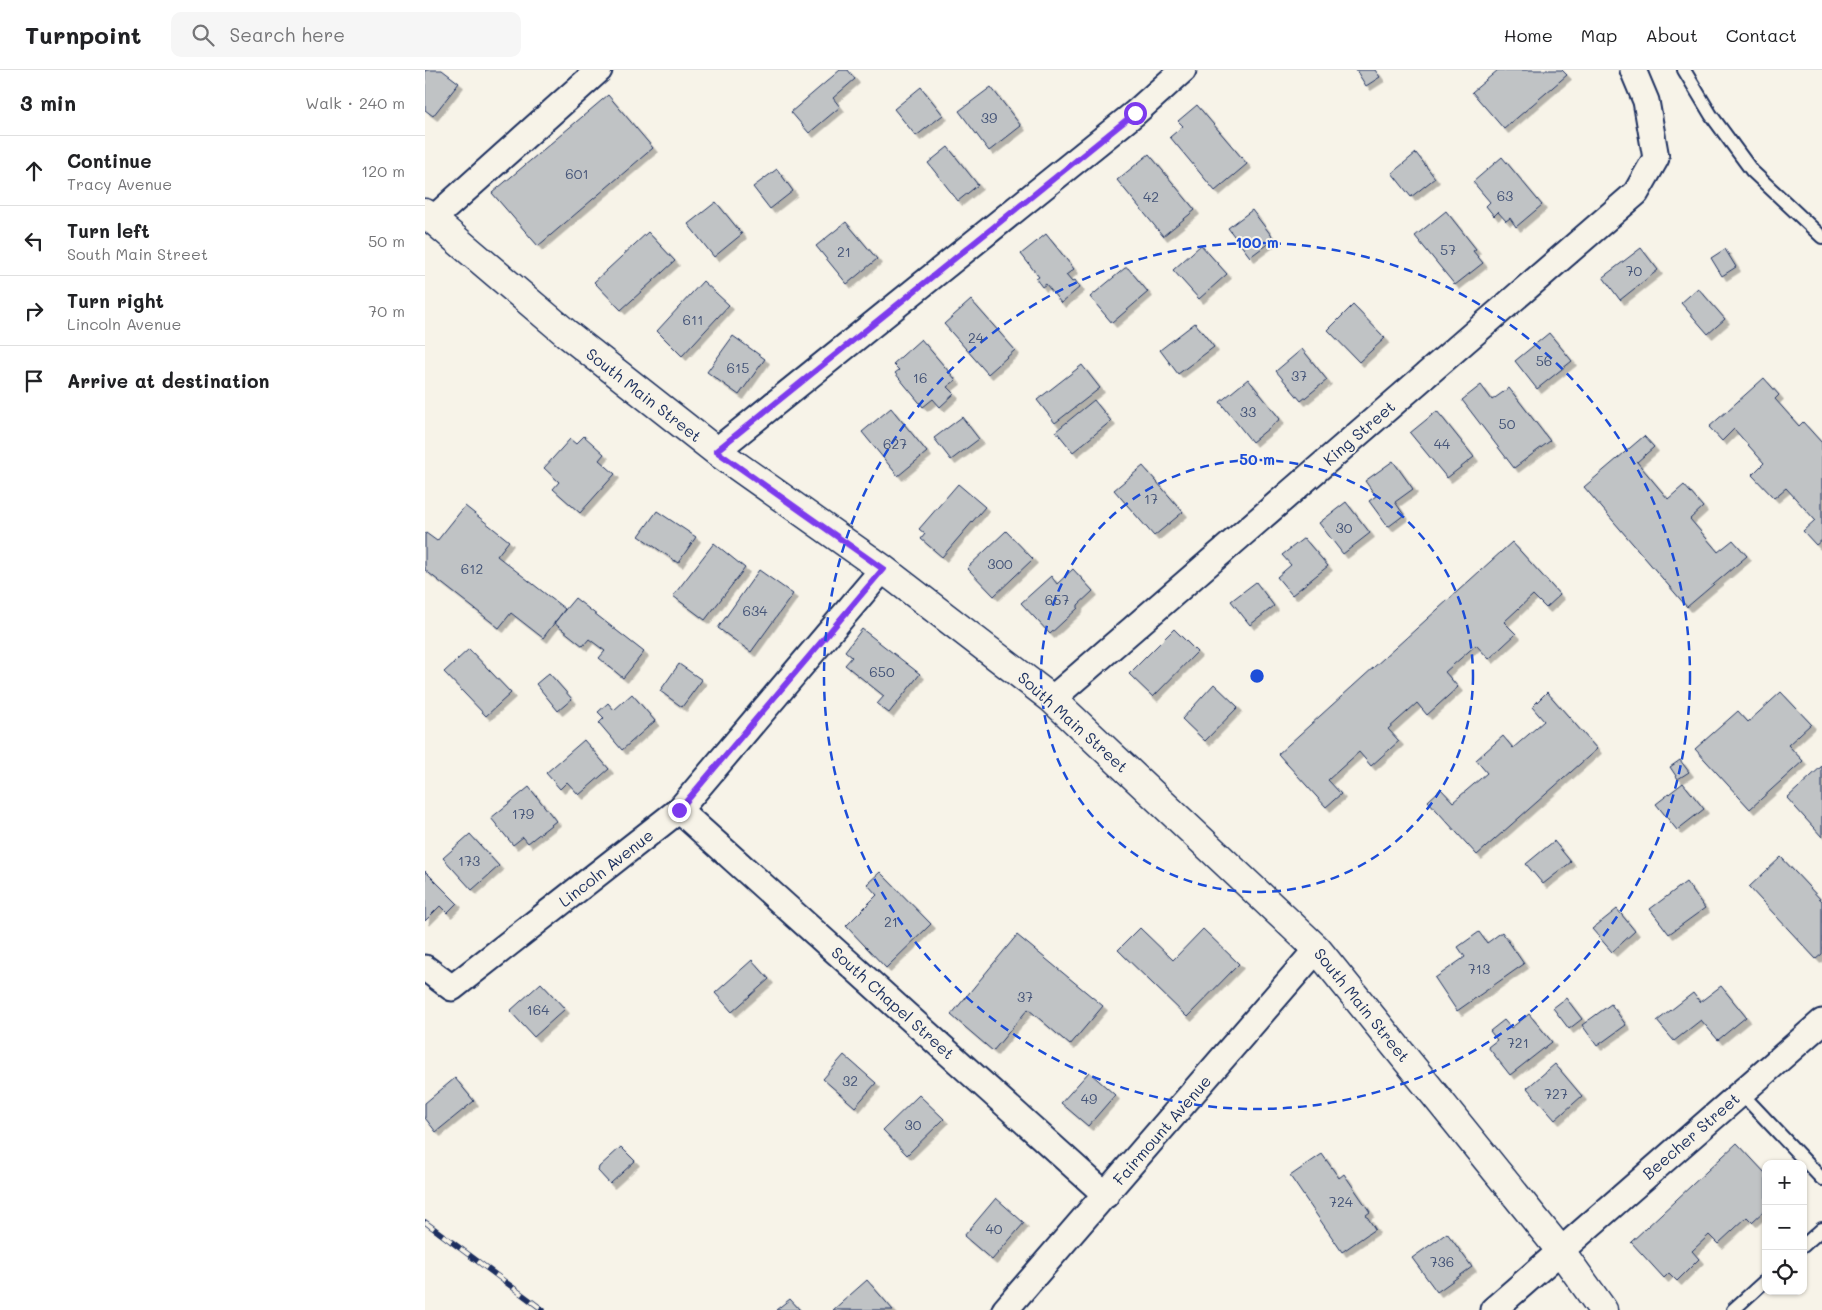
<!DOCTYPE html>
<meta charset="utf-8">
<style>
body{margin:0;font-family:Mali,sans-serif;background:#f6f6f6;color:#202124}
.controls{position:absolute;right:15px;bottom:15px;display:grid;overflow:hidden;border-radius:10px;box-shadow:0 1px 4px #0004}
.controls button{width:45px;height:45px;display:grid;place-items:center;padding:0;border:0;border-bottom:1px solid #e0e0e0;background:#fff;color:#202124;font:25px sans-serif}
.stop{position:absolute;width:15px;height:15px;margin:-11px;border:4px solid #7c3aed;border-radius:50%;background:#fff}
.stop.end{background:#7c3aed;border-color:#fff;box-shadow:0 1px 5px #0008}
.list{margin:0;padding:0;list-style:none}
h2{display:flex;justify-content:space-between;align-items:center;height:65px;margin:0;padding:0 20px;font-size:21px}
h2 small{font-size:16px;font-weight:400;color:#757577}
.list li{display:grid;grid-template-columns:32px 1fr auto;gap:15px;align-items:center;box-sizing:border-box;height:70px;padding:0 20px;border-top:1px solid #e0e0e0}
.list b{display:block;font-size:19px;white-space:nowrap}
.list p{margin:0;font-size:16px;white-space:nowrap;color:#757577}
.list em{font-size:16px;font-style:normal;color:#757577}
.icon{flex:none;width:28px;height:28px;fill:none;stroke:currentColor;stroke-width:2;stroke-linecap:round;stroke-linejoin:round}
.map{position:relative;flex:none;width:1397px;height:1240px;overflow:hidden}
header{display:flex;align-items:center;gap:30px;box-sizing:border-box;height:70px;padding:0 25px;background:#fff;border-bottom:1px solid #e0e0e0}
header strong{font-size:24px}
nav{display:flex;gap:28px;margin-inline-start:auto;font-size:18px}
.search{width:350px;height:45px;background:#f6f6f6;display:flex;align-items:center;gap:12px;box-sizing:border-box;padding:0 18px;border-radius:10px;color:#757577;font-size:19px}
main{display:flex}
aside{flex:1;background:#fff}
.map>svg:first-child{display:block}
.building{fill:#c0c3c5;stroke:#1b2f5e;filter:url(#shadow)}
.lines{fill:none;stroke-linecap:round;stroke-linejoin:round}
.service-casing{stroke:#1b2f5e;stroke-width:16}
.minor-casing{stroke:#1b2f5e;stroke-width:29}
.secondary-casing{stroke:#1b2f5e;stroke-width:31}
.service{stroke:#f7f3e8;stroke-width:12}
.minor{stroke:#f7f3e8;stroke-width:25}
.secondary{stroke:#f7f3e8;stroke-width:28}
.rail-casing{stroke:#1b2f5e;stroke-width:5.5}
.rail{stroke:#f7f3e8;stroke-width:4;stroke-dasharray:11;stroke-linecap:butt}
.route{stroke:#7c3aed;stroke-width:6}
.ring{fill:none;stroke:#1d4ed8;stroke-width:2.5;stroke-dasharray:9 6}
.labels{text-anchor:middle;stroke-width:4;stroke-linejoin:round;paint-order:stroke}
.number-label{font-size:14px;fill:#445478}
.street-label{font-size:16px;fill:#1b2f5e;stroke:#f7f3e8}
.centre{fill:#1d4ed8;stroke:#f7f3e8;stroke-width:2.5}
.ring-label{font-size:15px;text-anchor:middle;font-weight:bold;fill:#1d4ed8;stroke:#f7f3e8;stroke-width:4;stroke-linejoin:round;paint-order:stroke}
</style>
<header>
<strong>Turnpoint</strong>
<div class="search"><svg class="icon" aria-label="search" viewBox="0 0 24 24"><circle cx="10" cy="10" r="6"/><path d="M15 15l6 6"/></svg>Search here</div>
<nav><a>Home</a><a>Map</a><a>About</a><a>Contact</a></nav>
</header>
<main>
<aside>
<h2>3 min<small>Walk · 240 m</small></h2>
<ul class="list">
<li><svg class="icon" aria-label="ahead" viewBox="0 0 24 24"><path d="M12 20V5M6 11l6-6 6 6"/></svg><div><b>Continue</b><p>Tracy Avenue</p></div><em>120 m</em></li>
<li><svg class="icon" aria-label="left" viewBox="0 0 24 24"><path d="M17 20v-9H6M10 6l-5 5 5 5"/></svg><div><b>Turn left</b><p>South Main Street</p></div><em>50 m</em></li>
<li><svg class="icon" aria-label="right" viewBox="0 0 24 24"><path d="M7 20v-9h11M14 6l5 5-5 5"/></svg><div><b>Turn right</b><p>Lincoln Avenue</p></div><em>70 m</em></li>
<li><svg class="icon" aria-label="arrive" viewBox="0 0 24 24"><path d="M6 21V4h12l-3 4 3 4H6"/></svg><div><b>Arrive at destination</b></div></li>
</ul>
</aside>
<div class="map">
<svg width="1397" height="1240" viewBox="0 0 1397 1240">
<defs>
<filter id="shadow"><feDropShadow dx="4.5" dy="4.5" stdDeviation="0" flood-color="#0004"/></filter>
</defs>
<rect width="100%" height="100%" fill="#f7f3e8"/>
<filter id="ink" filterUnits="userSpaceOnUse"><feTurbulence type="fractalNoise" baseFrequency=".02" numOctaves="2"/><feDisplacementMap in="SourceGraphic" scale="10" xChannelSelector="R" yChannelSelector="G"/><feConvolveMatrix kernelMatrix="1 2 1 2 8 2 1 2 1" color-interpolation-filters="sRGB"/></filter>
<g filter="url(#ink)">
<path class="building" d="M 0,0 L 17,0 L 34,13 L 8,46 L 0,40 Z
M 415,0 L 423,0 L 430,9 L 408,28 L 415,37 L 384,63 L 366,42 Z
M 931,0 L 950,0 L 955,7 L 941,16 Z
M 1073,0 L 1137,0 L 1142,5 L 1079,59 L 1047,22 Z
M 496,17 L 518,45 L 491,66 L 469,39 Z
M 566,17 L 596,56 L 564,81 L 534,41 Z
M 183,25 L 228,78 L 113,176 L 67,123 Z
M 772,35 L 822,94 L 790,121 L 745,67 L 758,56 L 753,51 Z
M 523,77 L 553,115 L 533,131 L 503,93 Z
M 991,83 L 1010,108 L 986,127 L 967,103 Z
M 724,84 L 770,140 L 738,166 L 692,110 Z
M 1077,87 L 1117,135 L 1091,157 L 1085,148 L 1081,151 L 1073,142 L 1069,146 L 1061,136 L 1065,132 L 1048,112 Z
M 352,99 L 368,121 L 345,139 L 328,117 Z
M 291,132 L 317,164 L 289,187 L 263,154 Z
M 827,140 L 849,169 L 825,187 L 803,158 Z
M 1021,141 L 1051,179 L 1048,181 L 1058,193 L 1030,215 L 990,166 Z
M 421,152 L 452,189 L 422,214 L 391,176 Z
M 223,162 L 250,191 L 196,240 L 169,212 Z
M 621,164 L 649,199 L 641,205 L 647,212 L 650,210 L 655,217 L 636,233 L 621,214 L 617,217 L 611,209 L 614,207 L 596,184 Z
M 776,175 L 802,204 L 774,229 L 748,200 Z
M 1216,178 L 1233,200 L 1195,230 L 1178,207 Z
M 1300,179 L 1311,197 L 1297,206 L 1286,188 Z
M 700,198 L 703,198 L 723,222 L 687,253 L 665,227 Z
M 278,211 L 304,235 L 257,286 L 232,261 Z
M 1273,218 L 1300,249 L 1283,264 L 1256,233 Z
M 546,230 L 590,280 L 563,304 L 519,254 Z
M 928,235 L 960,268 L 934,292 L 903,260 Z
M 770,253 L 789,277 L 753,304 L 735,280 Z
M 1124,263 L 1147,291 L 1112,319 L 1090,291 Z
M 308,266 L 340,289 L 314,325 L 282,302 Z
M 496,269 L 531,310 L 522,317 L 529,324 L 515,337 L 508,329 L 498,337 L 470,303 L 474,300 L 468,294 Z
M 877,279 L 902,310 L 876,331 L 851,301 Z
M 657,295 L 675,318 L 630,353 L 612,330 Z
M 1339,308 L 1354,325 L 1350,329 L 1374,356 L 1378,352 L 1397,373 L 1397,470 L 1391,475 L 1378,461 L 1390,450 L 1361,418 L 1349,428 L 1327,405 L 1339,393 L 1309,359 L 1297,371 L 1284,357 Z
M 823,309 L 855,349 L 827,372 L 795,332 Z
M 1056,315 L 1067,330 L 1084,318 L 1125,371 L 1089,398 L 1037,330 Z
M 669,330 L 686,351 L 648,382 L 631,361 Z
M 466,338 L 502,382 L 473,406 L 437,362 Z
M 1012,341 L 1049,387 L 1022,408 L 985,363 Z
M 537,347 L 554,369 L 526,390 L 509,368 Z
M 159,366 L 179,384 L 174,390 L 190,404 L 155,443 L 128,419 L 134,412 L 119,398 L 145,369 L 151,374 Z
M 1219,366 L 1229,377 L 1212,392 L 1243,429 L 1259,415 L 1278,437 L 1265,449 L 1293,482 L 1308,470 L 1322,486 L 1262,537 L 1159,417 Z
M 968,391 L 988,419 L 970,432 L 979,445 L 963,457 L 944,431 L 951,426 L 940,411 Z
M 718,396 L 758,442 L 729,466 L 689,420 Z
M 533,414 L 560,437 L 517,487 L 496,469 L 500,464 L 494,459 Z
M 921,432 L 945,463 L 918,484 L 894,453 Z
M 40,436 L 84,471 L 72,486 L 140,539 L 118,568 L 86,543 L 74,558 L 0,500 L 0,465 L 1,463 L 12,471 Z
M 232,441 L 271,467 L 253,493 L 214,466 Z
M 581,461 L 608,489 L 569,526 L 542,498 Z
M 879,468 L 903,496 L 867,525 L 852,507 L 866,495 L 857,485 Z
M 1087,472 L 1135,525 L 1121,538 L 1108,525 L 1079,552 L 1091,564 L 1064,589 L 1051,575 L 1020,602 L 1033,617 L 1002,645 L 992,633 L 963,659 L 974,671 L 946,696 L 934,682 L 903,710 L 916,724 L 901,737 L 853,684 Z
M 289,473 L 320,498 L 280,550 L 248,526 Z
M 648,499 L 668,521 L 653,535 L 653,538 L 625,564 L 596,533 L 626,506 L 632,514 Z
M 334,500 L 368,524 L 326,582 L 293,558 Z
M 831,512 L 849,536 L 825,555 L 806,531 Z
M 150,528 L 219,582 L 198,608 L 174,588 L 180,581 L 164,569 L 158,576 L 129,553 Z
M 437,559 L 495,604 L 464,643 L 452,634 L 459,626 L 420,595 L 427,587 L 420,581 Z
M 749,559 L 772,582 L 728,627 L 704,604 Z
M 44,579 L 86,623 L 61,646 L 19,602 Z
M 254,594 L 277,610 L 257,637 L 235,621 Z
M 124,603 L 147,629 L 133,641 L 111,614 Z
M 789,614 L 813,637 L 780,671 L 757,649 Z
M 1122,622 L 1172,679 L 1052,785 L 1003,731 L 1016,719 L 1028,732 L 1062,703 L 1051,690 L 1078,666 L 1088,678 L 1119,651 L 1107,637 Z
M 1356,622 L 1386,654 L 1363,675 L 1378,691 L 1325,739 L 1270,679 L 1313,641 L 1323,652 Z
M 207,624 L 230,651 L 197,680 L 174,653 L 179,648 L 173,642 L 183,633 L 189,640 Z
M 159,670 L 184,699 L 154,725 L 142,712 L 135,719 L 121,703 Z
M 1255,690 L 1264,702 L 1253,709 L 1245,697 Z
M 1397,696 L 1397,767 L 1362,728 Z
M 1258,713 L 1279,739 L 1252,760 L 1231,734 Z
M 104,717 L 131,751 L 103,773 L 98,767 L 88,775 L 66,748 Z
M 45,764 L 74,796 L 47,820 L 18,788 Z
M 1129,771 L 1146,792 L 1118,814 L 1101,794 Z
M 1356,787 L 1397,831 L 1397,884 L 1391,889 L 1324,817 Z
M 0,801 L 32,833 L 22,843 L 15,836 L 0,851 Z
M 455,802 L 506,854 L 461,898 L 421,856 L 452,825 L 442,814 Z
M 1261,812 L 1280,838 L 1244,864 L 1225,839 Z
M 1192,839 L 1210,861 L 1187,882 L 1167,859 Z
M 715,858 L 748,890 L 778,859 L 814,894 L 762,947 L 693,880 Z
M 1054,862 L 1062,873 L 1077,862 L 1099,894 L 1032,941 L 1010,908 L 1040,887 L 1033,877 Z
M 592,865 L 678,936 L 645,975 L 603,939 L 568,981 L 526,945 Z
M 327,890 L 344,909 L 307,942 L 290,923 Z
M 116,913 L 140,939 L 109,967 L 85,941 Z
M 1296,916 L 1321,947 L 1293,970 L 1276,950 L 1249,971 L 1232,951 L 1268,923 L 1275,932 Z
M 1141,928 L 1157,949 L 1144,959 L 1128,938 Z
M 1186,934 L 1201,955 L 1172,976 L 1157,955 Z
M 1104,944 L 1127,972 L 1085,1005 L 1063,977 L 1072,970 L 1065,961 L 1079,950 L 1086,958 Z
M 419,985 L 451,1013 L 430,1037 L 398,1009 Z
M 1130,994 L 1157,1026 L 1130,1050 L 1102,1018 Z
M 664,1002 L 690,1025 L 663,1056 L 636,1033 Z
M 30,1008 L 49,1031 L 11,1062 L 0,1048 L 0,1033 Z
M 494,1025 L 519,1049 L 482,1085 L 458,1060 Z
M 1312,1073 L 1341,1104 L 1341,1139 L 1327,1152 L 1322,1147 L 1293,1174 L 1284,1165 L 1267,1181 L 1274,1189 L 1252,1211 L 1244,1203 L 1239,1208 L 1206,1172 Z
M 196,1077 L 210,1091 L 185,1114 L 173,1101 L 174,1097 Z
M 897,1084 L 914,1108 L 919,1104 L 945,1142 L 941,1145 L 950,1159 L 917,1182 L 865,1106 Z
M 571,1128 L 599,1153 L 567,1190 L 539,1166 Z
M 1022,1163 L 1047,1197 L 1012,1222 L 987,1188 Z
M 442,1210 L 468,1240 L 408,1240 Z
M 365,1229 L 375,1240 L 351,1240 Z"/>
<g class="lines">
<g class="service-casing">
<path id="service" d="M 1259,0 L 1286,45 L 1327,101 L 1397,167
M 1316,1023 L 1397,1109
M 1378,1176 L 1397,1159
M 1308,1240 L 1341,1210"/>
</g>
<g class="minor-casing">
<path id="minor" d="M 8,149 L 174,0
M 291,381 L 710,43 L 758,0
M 627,629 L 1211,123 L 1231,88 L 1221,31 L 1208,0
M 254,740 L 681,1125
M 0,898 L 27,918 L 254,740 L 458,499
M 580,1240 L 892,879
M 1068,1240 L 1397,952"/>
</g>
<g class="secondary-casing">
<path id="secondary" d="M 0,143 L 141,263 L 291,381 L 458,499 L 627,629 L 892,879 L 1135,1180 L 1178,1240"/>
</g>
<use href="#service" class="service"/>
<use href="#minor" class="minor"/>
<use href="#secondary" class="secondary"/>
<g class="rail-casing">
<path id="rail" d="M 0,1152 L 118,1240"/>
</g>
<use href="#rail" class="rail"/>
</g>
</g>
<g class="lines" filter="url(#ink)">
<path class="route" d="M 254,740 L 458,499 L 291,381 L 710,43"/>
</g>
<g class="ring">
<circle cx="832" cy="606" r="216"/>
<circle cx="832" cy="606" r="433"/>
</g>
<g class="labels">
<g class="number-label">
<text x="564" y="53">39</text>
<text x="152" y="109">601</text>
<text x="1080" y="131">63</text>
<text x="726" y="132">42</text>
<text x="1023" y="185">57</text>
<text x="419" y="187">21</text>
<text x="1209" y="206">70</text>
<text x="268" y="255">611</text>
<text x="551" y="273">24</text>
<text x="1119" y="296">56</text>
<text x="313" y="303">615</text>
<text x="874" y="311">37</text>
<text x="495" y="313">16</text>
<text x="823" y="347">33</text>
<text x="1082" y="359">50</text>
<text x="470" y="379">627</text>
<text x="1017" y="379">44</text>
<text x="726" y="434">17</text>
<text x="919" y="463">30</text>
<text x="575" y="499">300</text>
<text x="47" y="504">612</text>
<text x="632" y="535">657</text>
<text x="330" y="546">634</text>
<text x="457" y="607">650</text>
<text x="98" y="749">179</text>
<text x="44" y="796">173</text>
<text x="466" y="857">21</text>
<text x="1054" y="904">713</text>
<text x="600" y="932">37</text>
<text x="113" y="945">164</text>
<text x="1093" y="978">721</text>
<text x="425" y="1016">32</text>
<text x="1131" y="1029">727</text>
<text x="664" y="1034">49</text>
<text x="488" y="1060">30</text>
<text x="916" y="1137">724</text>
<text x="569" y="1164">40</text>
<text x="1017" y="1197">736</text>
</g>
<g class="street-label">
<text transform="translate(219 325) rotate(38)" y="6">South Main Street</text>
<text transform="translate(934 363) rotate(-41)" y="6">King Street</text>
<text transform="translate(648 652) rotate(42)" y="6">South Main Street</text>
<text transform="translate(181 798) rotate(-38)" y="6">Lincoln Avenue</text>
<text transform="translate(468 933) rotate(42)" y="6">South Chapel Street</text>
<text transform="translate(937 935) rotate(51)" y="6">South Main Street</text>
<text transform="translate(737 1060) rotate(-49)" y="6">Fairmount Avenue</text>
<text transform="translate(1266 1066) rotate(-41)" y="6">Beecher Street</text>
</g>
</g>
<circle cx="832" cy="606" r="8" class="centre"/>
<g class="ring-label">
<text x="832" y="178">100 m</text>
<text x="832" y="395">50 m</text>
</g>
</svg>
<div class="controls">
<button>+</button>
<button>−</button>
<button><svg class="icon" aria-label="locate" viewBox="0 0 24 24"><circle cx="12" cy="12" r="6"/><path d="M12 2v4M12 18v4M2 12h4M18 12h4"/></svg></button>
</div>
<div class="stop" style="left:710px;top:43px"></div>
<div class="stop end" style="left:254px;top:740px"></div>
</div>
</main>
